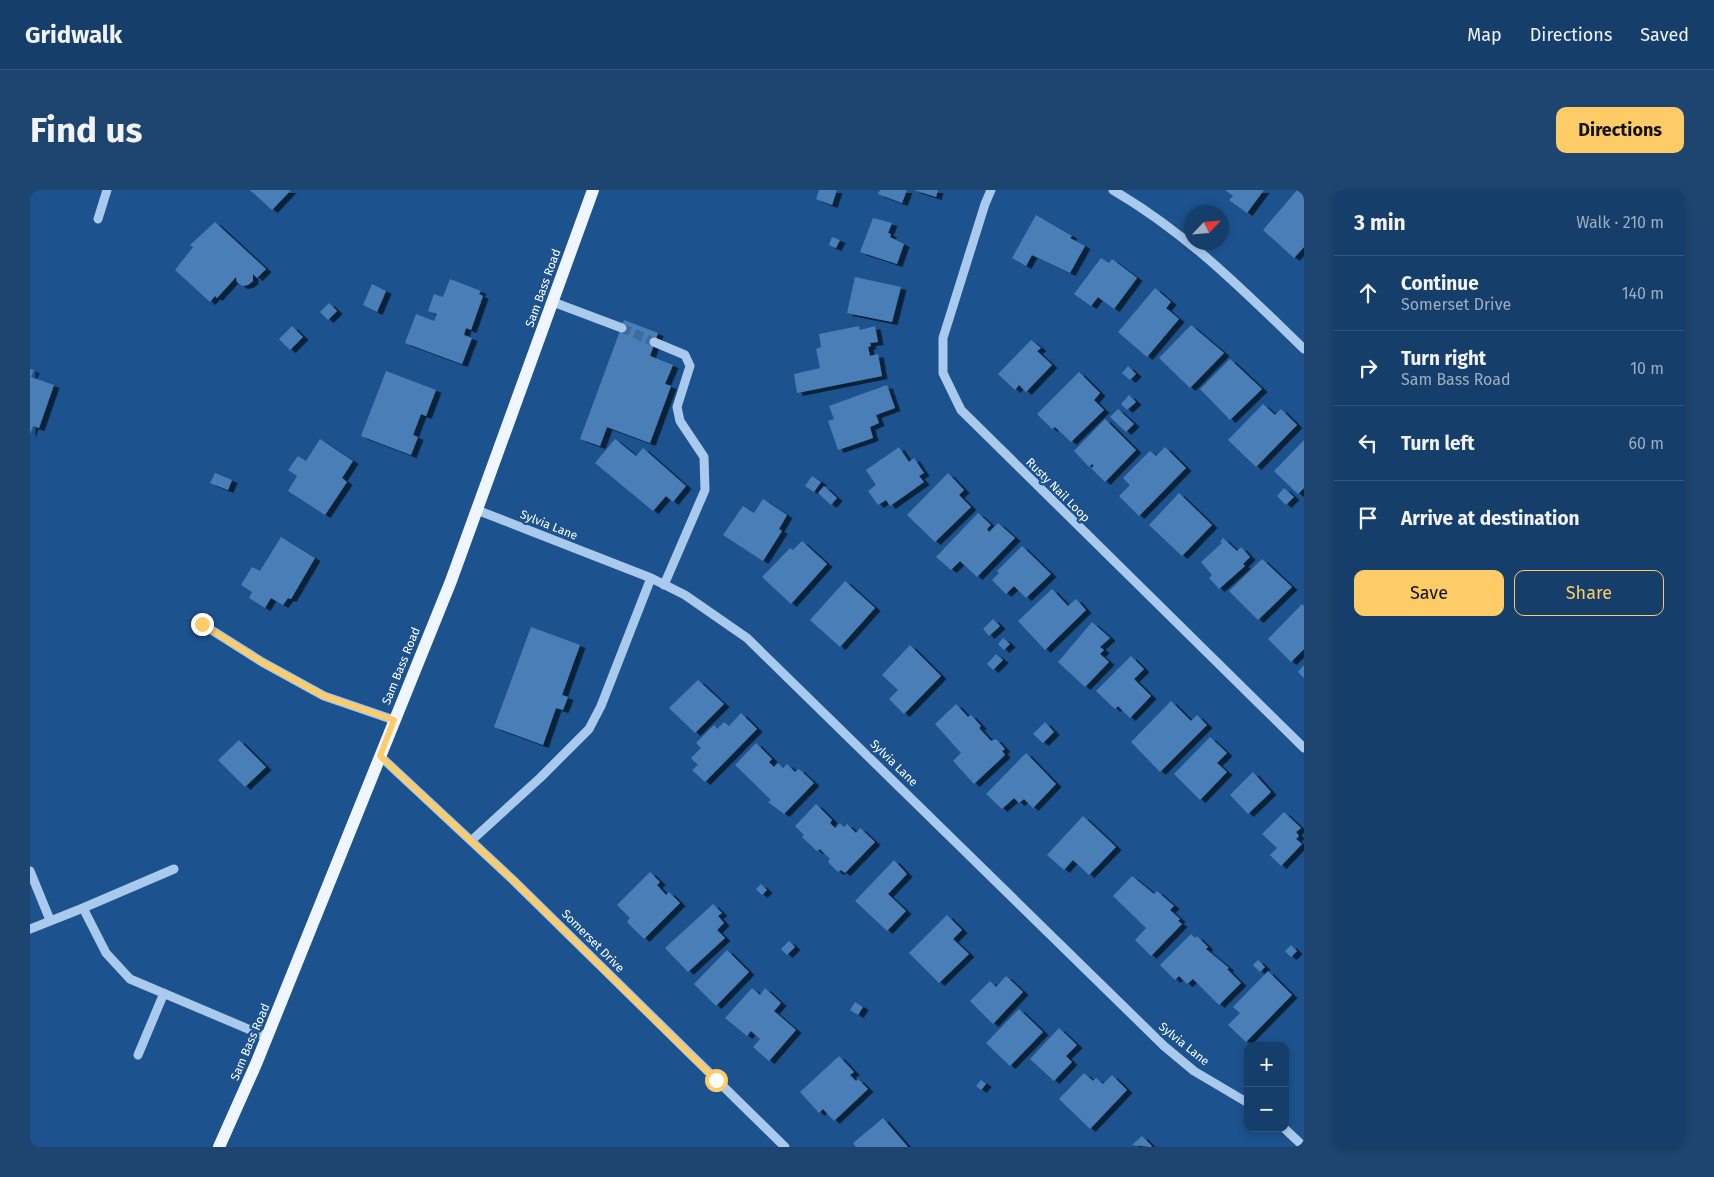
<!DOCTYPE html>
<meta charset="utf-8">
<style>
body{margin:0;font-family:"Fira Sans",sans-serif;background:#1e4570;color:#f1f3f6}
.controls{position:absolute;right:15px;bottom:15px;display:grid;overflow:hidden;border-radius:10px;box-shadow:0 2px 8px #0003}
.controls button{width:45px;height:45px;display:grid;place-items:center;padding:0;border:0;border-bottom:1px solid #34577e;background:#153e6a;color:#f1f3f6;font:25px sans-serif}
.compass{position:absolute;left:1154px;top:15px;width:45px;height:45px;border-radius:50%;background:#153e6a;box-shadow:0 2px 8px #0003;rotate:64deg}
.stop{position:absolute;width:15px;height:15px;margin:-11px;border:4px solid #fdcc67;border-radius:50%;background:#fff}
.stop.end{background:#fdcc67;border-color:#fff;box-shadow:0 1px 5px #0008}
.list{margin:0;padding:0;list-style:none}
h2{display:flex;justify-content:space-between;align-items:center;height:65px;margin:0;padding:0 20px;font-size:21px}
h2 small{font-size:16px;font-weight:400;color:#9daec1}
.list li{display:grid;grid-template-columns:32px 1fr auto;gap:15px;align-items:center;box-sizing:border-box;height:75px;padding:0 20px;border-top:1px solid #34577e}
.list b{display:block;font-size:19px;white-space:nowrap}
.list p{margin:0;font-size:16px;white-space:nowrap;color:#9daec1}
.list em{font-size:16px;font-style:normal;color:#9daec1}
.actions{display:flex;gap:10px;padding:15px 20px}
.actions a{flex:1;padding:11px 0;border:1px solid #fdcc67;border-radius:10px;text-align:center;font-size:18px;color:#fdcc67}
.actions .main{background:#fdcc67;color:#111}
.icon{flex:none;width:28px;height:28px;fill:none;stroke:currentColor;stroke-width:2;stroke-linecap:round;stroke-linejoin:round}
.map{position:relative;flex:none;width:1274px;height:957px;overflow:hidden;border-radius:10px}
header{display:flex;align-items:center;gap:30px;box-sizing:border-box;height:70px;padding:0 25px;background:#153e6a;border-bottom:1px solid #34577e}
header strong{font-size:24px}
nav{display:flex;gap:28px;margin-inline-start:auto;font-size:18px}
.intro{display:flex;align-items:center;justify-content:space-between;box-sizing:border-box;height:120px;padding:0 30px}
h1{margin:0;font-size:35px}
.button{padding:12px 22px;border-radius:10px;background:#fdcc67;color:#111;font-size:18px;font-weight:700}
main{display:flex;gap:30px;padding:0 30px}
aside{flex:1;background:#153e6a;border-radius:10px;box-shadow:0 2px 8px #0003}
.map>svg:first-child{display:block}
.building{fill:#4a7eb6;filter:url(#shadow)}
.lines{fill:none;stroke-linecap:round;stroke-linejoin:round}
.minor-tunnel{stroke:#3e6c9e;stroke-width:9;stroke-dasharray:9 4.5;stroke-linecap:butt}
.minor{stroke:#a9caed;stroke-width:9}
.major{stroke:#eff6ff;stroke-width:12}
.route{stroke:#fdcc67;stroke-width:6}
.labels{text-anchor:middle;stroke-width:5;stroke-linejoin:round;paint-order:stroke}
.street-label{font-size:12px;fill:#fff;stroke:#1c528d}
</style>
<header>
<strong>Gridwalk</strong>
<nav><a>Map</a><a>Directions</a><a>Saved</a></nav>
</header>
<div class="intro"><h1>Find us</h1><a class="button">Directions</a></div>
<main>
<div class="map">
<svg width="1274" height="957" viewBox="0 0 1274 957">
<defs>
<filter id="shadow"><feDropShadow dx="5.5" dy="3" stdDeviation="0" flood-color="#0009"/></filter>
</defs>
<rect width="100%" height="100%" fill="#1c528d"/>
<path class="building" d="M 220,0 L 261,0 L 242,20 Z
M 789,0 L 807,0 L 802,15 L 786,9 Z
M 850,0 L 877,0 L 872,13 L 848,4 Z
M 884,0 L 908,0 L 906,7 Z
M 1195,0 L 1234,0 L 1217,23 L 1199,10 L 1203,6 Z
M 1267,0 L 1274,5 L 1274,57 L 1264,68 L 1233,40 Z
M 1006,25 L 1042,46 L 1040,48 L 1055,56 L 1040,83 L 1002,65 L 996,76 L 982,68 Z
M 843,28 L 862,33 L 858,43 L 861,44 L 860,47 L 874,54 L 867,74 L 830,62 Z
M 185,32 L 236,79 L 227,88 L 223,84 L 223,91 L 218,95 L 212,96 L 207,92 L 206,87 L 187,108 L 185,106 L 180,112 L 145,80 L 163,57 L 160,55 Z
M 802,47 L 810,50 L 806,58 L 799,55 Z
M 1071,68 L 1079,73 L 1082,69 L 1107,88 L 1084,119 L 1068,107 L 1061,116 L 1044,104 Z
M 825,87 L 871,97 L 862,132 L 817,123 Z
M 420,89 L 451,101 L 449,104 L 453,106 L 441,140 L 436,138 L 434,145 L 442,148 L 432,174 L 375,153 L 386,124 L 404,131 L 407,124 L 398,121 L 404,104 L 413,107 Z
M 342,94 L 356,101 L 347,122 L 333,115 Z
M 1125,98 L 1141,112 L 1136,118 L 1149,129 L 1117,167 L 1088,142 Z
M 299,113 L 307,121 L 298,130 L 290,122 Z
M 594,130 L 628,143 L 620,166 L 643,175 L 635,194 L 641,196 L 620,253 L 577,237 L 570,256 L 550,249 Z
M 1161,135 L 1194,163 L 1160,198 L 1129,168 Z
M 262,136 L 273,147 L 260,160 L 249,149 Z
M 829,136 L 830,140 L 845,136 L 848,152 L 840,153 L 841,156 L 838,157 L 840,166 L 848,164 L 852,186 L 767,203 L 764,184 L 790,178 L 786,159 L 791,157 L 789,144 Z
M 1001,150 L 1011,158 L 1007,161 L 1022,175 L 996,202 L 989,195 L 985,200 L 968,184 Z
M 1200,169 L 1232,199 L 1200,230 L 1170,199 Z
M 1098,176 L 1106,184 L 1100,190 L 1092,183 Z
M 0,179 L 4,180 L 1,187 L 24,195 L 9,238 L 3,236 L 0,245 Z
M 356,181 L 406,200 L 396,226 L 391,224 L 383,245 L 388,247 L 381,265 L 331,246 Z
M 1049,182 L 1070,203 L 1064,210 L 1074,220 L 1041,252 L 1025,237 L 1022,239 L 1007,224 Z
M 857,195 L 865,218 L 846,225 L 849,233 L 840,237 L 843,248 L 808,260 L 798,231 L 804,229 L 799,216 Z
M 1099,205 L 1106,212 L 1097,220 L 1091,214 Z
M 1233,214 L 1245,225 L 1251,219 L 1267,235 L 1226,277 L 1198,250 Z
M 1088,219 L 1104,234 L 1096,242 L 1080,227 Z
M 1075,229 L 1106,260 L 1075,292 L 1061,278 L 1064,276 L 1062,274 L 1059,277 L 1044,261 Z
M 290,249 L 323,271 L 312,288 L 317,292 L 295,325 L 258,301 L 267,286 L 258,280 L 268,266 L 276,271 Z
M 585,249 L 606,266 L 613,258 L 656,296 L 643,312 L 636,306 L 623,321 L 565,273 Z
M 1274,250 L 1274,298 L 1268,304 L 1244,281 Z
M 869,257 L 879,272 L 884,268 L 894,283 L 889,286 L 894,292 L 860,316 L 856,310 L 848,315 L 838,301 L 846,295 L 836,280 Z
M 1135,257 L 1156,278 L 1109,326 L 1089,306 L 1100,295 L 1093,288 L 1120,261 L 1126,266 Z
M 185,283 L 202,290 L 198,300 L 180,293 Z
M 918,283 L 934,300 L 929,305 L 941,317 L 905,352 L 877,325 Z
M 782,286 L 791,292 L 784,302 L 775,296 Z
M 794,296 L 807,308 L 801,315 L 788,303 Z
M 1254,298 L 1264,307 L 1256,315 L 1247,306 Z
M 1149,303 L 1182,335 L 1152,366 L 1119,335 Z
M 733,309 L 757,325 L 749,339 L 752,341 L 733,371 L 693,345 L 713,316 L 724,323 Z
M 948,323 L 961,335 L 957,339 L 959,342 L 968,333 L 985,348 L 947,387 L 930,371 L 921,380 L 906,367 Z
M 251,347 L 285,368 L 261,409 L 258,408 L 253,415 L 241,408 L 235,418 L 219,408 L 222,402 L 211,395 L 222,377 L 230,381 Z
M 1193,348 L 1207,361 L 1211,357 L 1220,367 L 1213,374 L 1215,376 L 1189,399 L 1179,388 L 1182,385 L 1171,372 L 1192,353 L 1190,352 Z
M 772,351 L 797,374 L 761,414 L 732,387 L 760,358 L 763,360 Z
M 992,356 L 1021,384 L 996,408 L 984,396 L 976,404 L 962,390 L 969,383 L 967,381 Z
M 1232,369 L 1262,397 L 1228,430 L 1199,401 Z
M 815,391 L 845,418 L 810,457 L 780,430 Z
M 1022,399 L 1038,416 L 1046,409 L 1056,420 L 1015,460 L 988,431 Z
M 1272,414 L 1274,416 L 1274,459 L 1261,472 L 1238,449 Z
M 963,429 L 970,436 L 959,446 L 953,439 Z
M 1062,432 L 1080,448 L 1070,457 L 1074,460 L 1070,464 L 1079,472 L 1055,497 L 1028,472 Z
M 501,437 L 550,455 L 532,505 L 538,507 L 533,520 L 526,518 L 513,555 L 464,537 Z
M 973,448 L 980,454 L 974,460 L 968,454 Z
M 880,455 L 911,486 L 874,524 L 859,509 L 868,500 L 852,485 Z
M 966,464 L 973,470 L 963,480 L 957,474 Z
M 1101,466 L 1114,479 L 1104,489 L 1121,506 L 1100,528 L 1088,516 L 1085,519 L 1066,501 Z
M 1274,475 L 1274,488 L 1268,482 Z
M 668,490 L 694,514 L 665,543 L 639,518 Z
M 1141,511 L 1161,531 L 1167,525 L 1177,535 L 1130,582 L 1101,552 Z
M 926,514 L 938,527 L 941,525 L 951,536 L 949,538 L 961,551 L 966,549 L 975,559 L 972,561 L 975,565 L 944,594 L 923,571 L 931,563 L 905,534 Z
M 711,523 L 727,539 L 675,592 L 662,580 L 668,575 L 661,568 L 671,558 L 666,553 L 684,535 L 687,539 L 694,532 L 699,536 Z
M 1015,532 L 1024,542 L 1013,553 L 1003,544 Z
M 1180,547 L 1197,563 L 1187,573 L 1197,582 L 1170,610 L 1144,584 Z
M 209,550 L 236,577 L 215,597 L 188,570 Z
M 726,553 L 742,569 L 739,572 L 744,577 L 748,573 L 753,578 L 757,574 L 765,582 L 769,579 L 784,593 L 754,624 L 738,612 L 741,610 L 705,575 Z
M 996,563 L 1026,594 L 1003,618 L 994,609 L 989,613 L 984,608 L 972,619 L 956,604 Z
M 1223,582 L 1241,602 L 1218,624 L 1200,605 Z
M 786,614 L 802,630 L 800,633 L 805,638 L 810,633 L 814,637 L 817,634 L 826,643 L 830,638 L 845,652 L 815,683 L 811,680 L 808,682 L 798,672 L 800,669 L 790,659 L 787,661 L 772,647 L 774,645 L 765,636 Z
M 1254,622 L 1271,638 L 1266,642 L 1269,646 L 1266,649 L 1272,654 L 1251,676 L 1240,665 L 1247,658 L 1232,644 Z
M 1053,626 L 1086,657 L 1059,685 L 1043,670 L 1034,680 L 1017,665 Z
M 864,670 L 877,684 L 858,704 L 876,721 L 857,741 L 825,711 Z
M 620,682 L 630,692 L 627,695 L 636,705 L 639,702 L 650,713 L 614,749 L 597,732 L 600,728 L 587,715 Z
M 1102,686 L 1124,704 L 1127,701 L 1144,716 L 1140,720 L 1150,729 L 1148,731 L 1152,734 L 1121,766 L 1105,750 L 1116,738 L 1083,706 Z
M 731,694 L 737,700 L 732,705 L 726,699 Z
M 683,714 L 692,723 L 688,726 L 694,733 L 687,740 L 695,748 L 658,782 L 635,758 Z
M 917,725 L 932,740 L 923,749 L 939,764 L 909,793 L 879,763 Z
M 1161,744 L 1165,748 L 1167,746 L 1178,757 L 1176,759 L 1199,778 L 1197,779 L 1211,793 L 1189,815 L 1163,789 L 1157,794 L 1149,786 L 1145,790 L 1130,775 Z
M 759,751 L 765,757 L 757,765 L 751,759 Z
M 1261,755 L 1267,761 L 1261,767 L 1255,761 Z
M 697,760 L 719,782 L 686,816 L 664,794 Z
M 1228,770 L 1235,777 L 1230,782 L 1223,775 Z
M 1238,781 L 1262,805 L 1216,852 L 1198,835 L 1210,823 L 1203,817 Z
M 976,786 L 993,802 L 963,834 L 940,811 L 960,791 L 966,797 Z
M 722,798 L 730,805 L 735,798 L 751,813 L 744,821 L 766,840 L 739,871 L 723,857 L 730,849 L 721,841 L 717,846 L 695,828 Z
M 825,812 L 833,817 L 828,825 L 820,820 Z
M 989,819 L 1013,842 L 980,876 L 956,853 Z
M 1029,838 L 1047,855 L 1036,866 L 1042,872 L 1024,891 L 1000,869 Z
M 809,866 L 824,882 L 820,885 L 826,891 L 828,889 L 838,899 L 804,931 L 793,919 L 789,923 L 770,902 Z
M 1054,883 L 1063,891 L 1066,888 L 1073,894 L 1082,885 L 1097,900 L 1060,939 L 1029,909 Z
M 951,890 L 956,894 L 951,900 L 946,896 Z
M 853,928 L 878,957 L 826,957 L 823,953 Z
M 1112,946 L 1122,956 L 1121,957 L 1102,955 Z"/>
<g class="lines">
<path class="minor-tunnel" d="M 592,138 L 624,152"/>
<path class="minor" d="M 961,0 L 955,14 L 913,148 L 913,183 L 931,220 L 1274,558
M 1083,0 C 1158,44 1212,99 1274,159
M 68,29 L 77,0
M 523,112 L 592,138
M 624,152 L 655,165 L 660,176 L 647,217 L 650,231 L 674,267 L 675,300 L 634,395
M 447,320 L 621,388 L 655,405 L 717,448 L 1134,856 L 1164,881 L 1218,913
M 172,434 L 232,472 L 294,506 L 364,530
M 350,566 L 483,690 L 755,957
M 441,651 L 510,588 L 559,539 L 571,516 L 621,388
M 144,679 L 53,718 L 76,763 L 100,789 L 237,847
M 0,681 L 20,730
M 0,739 L 53,718
M 108,865 L 134,803
M 1254,938 L 1274,957"/>
<path class="major" d="M 189,957 L 226,874 L 421,391 L 563,0"/>
</g>
<g class="lines">
<path class="route" d="M 172,434 L 232,472 L 294,506 L 364,530 L 350,566 L 483,690 L 686,890"/>
</g>
<g class="labels">
<g class="street-label">
<text transform="translate(513 98) rotate(-70)" y="4">Sam Bass Road</text>
<text transform="translate(1028 300) rotate(45)" y="4">Rusty Nail Loop</text>
<text transform="translate(519 335) rotate(22)" y="4">Sylvia Lane</text>
<text transform="translate(371 476) rotate(-68)" y="4">Sam Bass Road</text>
<text transform="translate(864 573) rotate(44)" y="4">Sylvia Lane</text>
<text transform="translate(563 751) rotate(45)" y="4">Somerset Drive</text>
<text transform="translate(220 852) rotate(-67)" y="4">Sam Bass Road</text>
<text transform="translate(1154 854) rotate(39)" y="4">Sylvia Lane</text>
</g>
</g>
</svg>
<div class="controls">
<button>+</button>
<button>−</button>
</div>
<svg class="compass" viewBox="-18 -18 36 36"><path d="M0-13l5 13h-10z" fill="#e53935"/><path d="M0 13l5-13h-10z" fill="#9daec1"/></svg>
<div class="stop" style="left:686px;top:890px"></div>
<div class="stop end" style="left:172px;top:434px"></div>
</div>
<aside>
<h2>3 min<small>Walk · 210 m</small></h2>
<ul class="list">
<li><svg class="icon" aria-label="ahead" viewBox="0 0 24 24"><path d="M12 20V5M6 11l6-6 6 6"/></svg><div><b>Continue</b><p>Somerset Drive</p></div><em>140 m</em></li>
<li><svg class="icon" aria-label="right" viewBox="0 0 24 24"><path d="M7 20v-9h11M14 6l5 5-5 5"/></svg><div><b>Turn right</b><p>Sam Bass Road</p></div><em>10 m</em></li>
<li><svg class="icon" aria-label="left" viewBox="0 0 24 24"><path d="M17 20v-9H6M10 6l-5 5 5 5"/></svg><div><b>Turn left</b></div><em>60 m</em></li>
<li><svg class="icon" aria-label="arrive" viewBox="0 0 24 24"><path d="M6 21V4h12l-3 4 3 4H6"/></svg><div><b>Arrive at destination</b></div></li>
</ul>
<div class="actions"><a class="main">Save</a><a>Share</a></div>
</aside>
</main>
